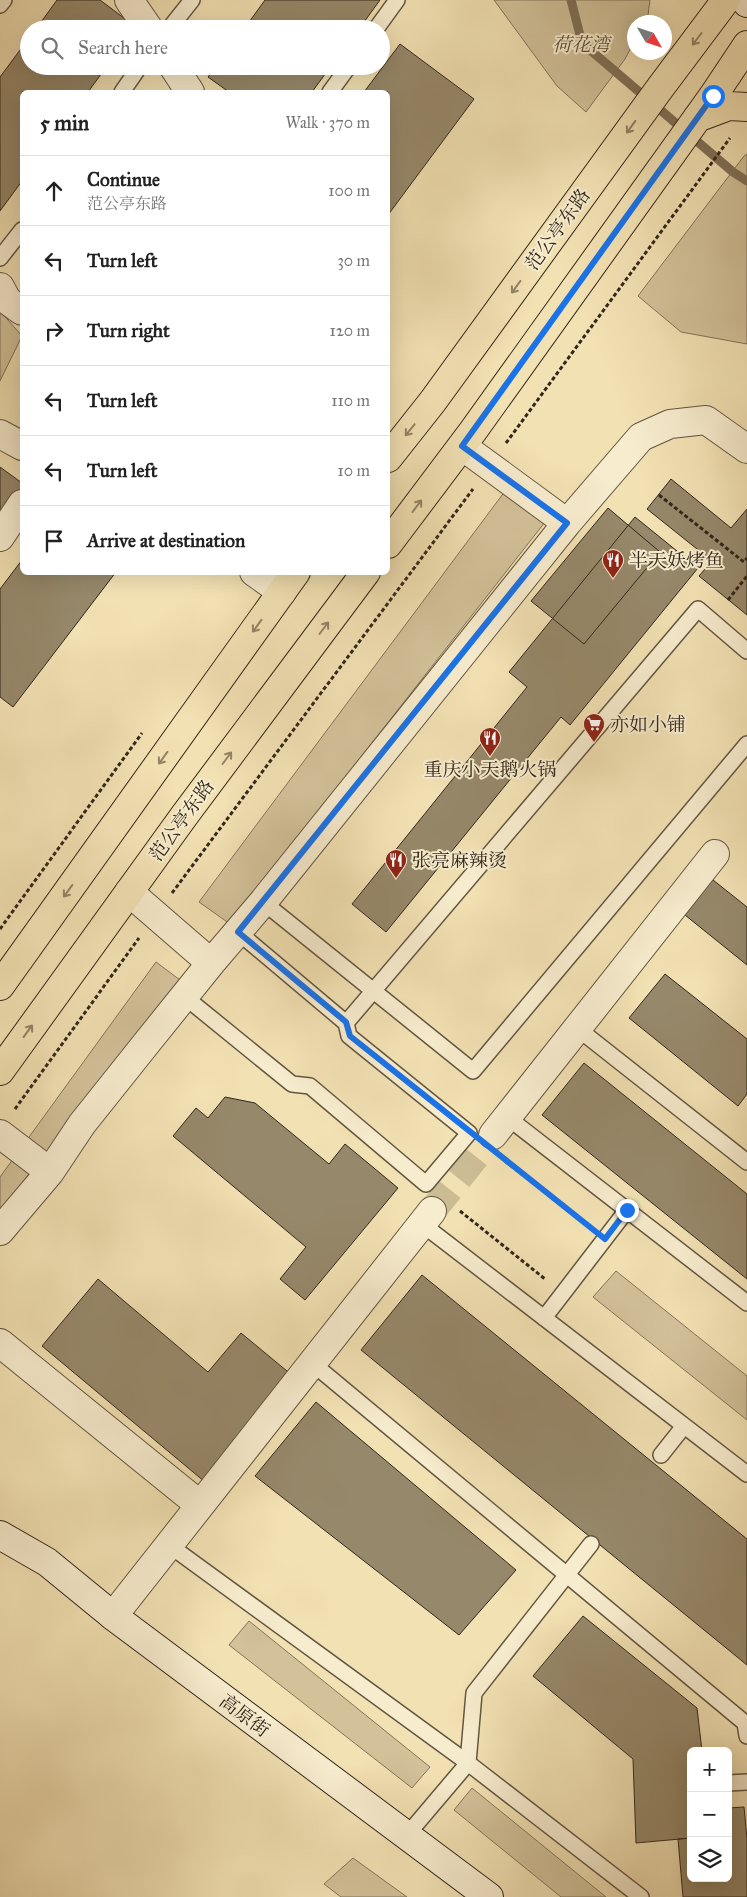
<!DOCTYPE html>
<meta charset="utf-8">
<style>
body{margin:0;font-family:"IM FELL Great Primer","Noto Serif SC",serif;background:#f6f6f6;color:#222}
.controls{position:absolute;right:15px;bottom:15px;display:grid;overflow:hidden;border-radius:8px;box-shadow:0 5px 20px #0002}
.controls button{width:45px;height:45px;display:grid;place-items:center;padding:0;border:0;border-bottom:1px solid #e0e0e0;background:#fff;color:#222;font:25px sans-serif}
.compass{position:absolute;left:627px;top:15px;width:45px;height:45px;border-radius:50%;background:#fff;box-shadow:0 5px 20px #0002;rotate:129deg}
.stop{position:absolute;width:15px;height:15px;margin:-11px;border:4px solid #1a73e8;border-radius:50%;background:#fff}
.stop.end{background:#1a73e8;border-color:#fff;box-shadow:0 1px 5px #0008}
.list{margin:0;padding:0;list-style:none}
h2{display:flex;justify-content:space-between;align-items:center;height:65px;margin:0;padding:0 20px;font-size:21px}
h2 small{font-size:16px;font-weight:400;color:#767676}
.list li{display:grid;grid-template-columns:32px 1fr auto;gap:15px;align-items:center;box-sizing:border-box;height:70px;padding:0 20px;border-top:1px solid #e0e0e0}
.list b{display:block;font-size:19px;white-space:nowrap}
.list p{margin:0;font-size:16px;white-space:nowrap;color:#767676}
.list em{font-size:16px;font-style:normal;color:#767676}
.icon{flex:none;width:28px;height:28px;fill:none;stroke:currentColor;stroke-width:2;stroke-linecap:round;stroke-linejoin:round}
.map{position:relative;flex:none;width:747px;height:1897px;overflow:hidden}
.search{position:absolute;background:#fff;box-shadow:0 5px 20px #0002;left:20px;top:20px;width:370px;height:55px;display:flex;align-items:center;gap:12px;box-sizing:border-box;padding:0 18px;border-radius:28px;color:#767676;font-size:19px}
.panel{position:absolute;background:#fff;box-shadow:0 5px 20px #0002;left:20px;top:90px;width:370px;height:485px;border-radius:8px}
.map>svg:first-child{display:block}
.green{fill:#d2c199;stroke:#82745a}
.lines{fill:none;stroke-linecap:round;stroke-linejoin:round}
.stream{stroke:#7f7157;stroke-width:9}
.building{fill:#96886a;stroke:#33271a}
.street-tunnel{stroke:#ccbc94;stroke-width:28;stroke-dasharray:28 14;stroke-linecap:butt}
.lane-casing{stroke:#635640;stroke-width:18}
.street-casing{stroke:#635640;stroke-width:30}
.secondary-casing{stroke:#33271a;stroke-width:30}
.primary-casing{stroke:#33271a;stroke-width:30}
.path{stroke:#33271a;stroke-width:3;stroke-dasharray:4 2.5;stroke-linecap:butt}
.lane{stroke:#f7ecce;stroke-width:15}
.street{stroke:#f7ecce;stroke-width:28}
.secondary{stroke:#f7ecce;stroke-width:28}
.primary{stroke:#f2e1b3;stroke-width:28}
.oneway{stroke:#928466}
.route{stroke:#1a73e8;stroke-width:6}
.labels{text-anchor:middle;stroke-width:4;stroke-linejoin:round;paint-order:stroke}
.park-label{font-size:19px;font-style:italic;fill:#5b4e3a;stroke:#f7ecce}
.street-label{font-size:19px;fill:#33271a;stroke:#f7ecce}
.poi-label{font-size:19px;fill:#33271a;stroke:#f7ecce;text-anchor:start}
</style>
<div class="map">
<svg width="747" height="1897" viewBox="0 0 747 1897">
<rect width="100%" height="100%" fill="#f2e1b3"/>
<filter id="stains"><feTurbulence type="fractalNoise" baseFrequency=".004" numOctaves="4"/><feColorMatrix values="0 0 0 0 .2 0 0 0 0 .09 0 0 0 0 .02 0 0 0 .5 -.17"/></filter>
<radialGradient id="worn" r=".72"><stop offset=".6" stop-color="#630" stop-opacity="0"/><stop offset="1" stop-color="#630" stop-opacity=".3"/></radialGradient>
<path class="green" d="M 494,0 L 650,0 L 648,15 L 644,22 L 634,22 L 634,42 L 625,59 L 586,112 L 557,86 Z
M 747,154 L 747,344 L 681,332 L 638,296 L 744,156 Z
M 0,311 L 22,336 L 0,381 Z
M 511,483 L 549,517 L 230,924 L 199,902 Z
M 156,962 L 180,980 L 0,1211 L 0,1177 Z
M 616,1271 L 747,1376 L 747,1420 L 593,1297 Z
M 249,1621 L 430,1767 L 412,1788 L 229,1645 Z
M 472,1788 L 606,1897 L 561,1897 L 454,1810 Z
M 353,1858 L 407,1897 L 341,1897 L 324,1884 Z"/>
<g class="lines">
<path class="stream" d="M 571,0 L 582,43 L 733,172 L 747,181"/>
</g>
<path class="building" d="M 57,0 L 100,0 L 136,27 L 135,29 L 36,29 Z
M 265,0 L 380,0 L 359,29 L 244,29 Z
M 29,38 L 29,66 L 107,66 L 88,92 L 22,92 L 22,181 L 0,211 L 0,77 Z
M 400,44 L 474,99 L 388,215 L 388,92 L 364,92 Z
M 216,66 L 331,66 L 312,92 L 229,92 L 208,77 Z
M 0,467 L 22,483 L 22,491 L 0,521 Z
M 671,479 L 731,528 L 747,509 L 747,615 L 699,576 L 712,561 L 647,509 Z
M 608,508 L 660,552 L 584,644 L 531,601 Z
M 635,517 L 698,568 L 570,725 L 561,717 L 386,932 L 352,904 L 527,687 L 509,672 Z
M 22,560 L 22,572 L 116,572 L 13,707 L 0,697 L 0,589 Z
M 708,876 L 747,907 L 747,965 L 680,911 Z
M 665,974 L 747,1039 L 747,1094 L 738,1106 L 629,1018 Z
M 584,1063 L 747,1194 L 747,1279 L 542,1115 Z
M 225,1097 L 255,1103 L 329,1164 L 345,1144 L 398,1188 L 305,1300 L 280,1279 L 306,1247 L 173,1136 L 196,1108 L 208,1118 Z
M 422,1275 L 747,1539 L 747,1665 L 361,1350 Z
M 98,1279 L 208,1372 L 241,1333 L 293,1376 L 205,1482 L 42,1346 Z
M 316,1402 L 516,1570 L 459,1635 L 255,1476 Z
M 583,1616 L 697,1708 L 702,1751 L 691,1751 L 691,1838 L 636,1843 L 633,1759 L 533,1676 Z
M 744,1807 L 747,1839 L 747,1897 L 683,1897 L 678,1839 L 691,1838 L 691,1878 L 728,1878 L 728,1808 Z"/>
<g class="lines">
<path class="street-tunnel" d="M 432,1211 L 493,1135"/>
<g class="lane-casing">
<path id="lane" d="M 0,5 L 4,0
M 169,29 L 192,0
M 376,29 L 397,0
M 122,92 L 140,66
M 330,92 L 349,66
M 0,258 L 22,230
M 263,902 L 473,1071 L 747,744
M 185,997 L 292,1084 L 310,1086 L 426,1184 L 469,1133 L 349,1036 L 346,1023 L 238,932
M 346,1023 L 698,609 L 747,651
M 577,1028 L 747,1162
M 507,1117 L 747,1303
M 422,1224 L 747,1474
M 544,1318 L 627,1210
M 312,1363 L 745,1723 L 747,1736
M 661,1455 L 684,1426
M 169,1545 L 468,1763 L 641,1897
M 728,1783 L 747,1782
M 407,1835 L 468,1763 L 474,1693 L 591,1544"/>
</g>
<g class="street-casing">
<path id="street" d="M 129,0 L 149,29
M 173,66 L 190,92
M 0,287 L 7,300 L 22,311
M 0,434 L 22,446
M 462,446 L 567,523
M 0,537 L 22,504
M 254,572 L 282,592
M 129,892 L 211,963
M 0,1134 L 50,1172
M 493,1135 L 715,854
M 0,1231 L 50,1172 L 82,1124 L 149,1040 L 211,963 L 263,902 L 567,523 L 641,437 L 670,424 L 706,420 L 747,449
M 0,1343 L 200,1505
M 113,1616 L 432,1211"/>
</g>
<g class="secondary-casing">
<path id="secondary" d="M 745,0 L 747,3
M 0,1535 L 47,1562 L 113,1616 L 489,1897"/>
</g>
<g class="primary-casing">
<path id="primary" d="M 697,118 L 729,106 L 747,107
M 388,458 L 433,401 L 660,88 L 726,0
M 388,544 L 473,431 L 713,96 L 747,45
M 0,986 L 296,572
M 0,1071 L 184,816 L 366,572"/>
</g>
<path class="path" d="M 506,443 L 730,138
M 659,495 L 744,562 L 747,558
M 728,600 L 747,576
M 172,893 L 473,489
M 0,929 L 142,733
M 15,1109 L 139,938
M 505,1161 L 587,1225
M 460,1211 L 545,1279"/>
<use href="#lane" class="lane"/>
<use href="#street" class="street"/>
<use href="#secondary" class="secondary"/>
<use href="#primary" class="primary"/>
</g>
<defs><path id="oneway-shaft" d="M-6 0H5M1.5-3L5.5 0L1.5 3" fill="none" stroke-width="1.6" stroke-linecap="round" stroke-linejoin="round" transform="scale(1.25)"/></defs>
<g class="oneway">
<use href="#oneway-shaft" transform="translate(697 39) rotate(127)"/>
<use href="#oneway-shaft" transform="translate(631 127) rotate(126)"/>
<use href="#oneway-shaft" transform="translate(516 287) rotate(126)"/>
<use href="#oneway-shaft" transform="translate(410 430) rotate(129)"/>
<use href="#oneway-shaft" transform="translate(417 506) rotate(-53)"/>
<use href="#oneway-shaft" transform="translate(257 626) rotate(126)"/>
<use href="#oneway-shaft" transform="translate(324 628) rotate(-53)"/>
<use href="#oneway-shaft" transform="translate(163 758) rotate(126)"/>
<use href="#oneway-shaft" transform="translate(227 758) rotate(-53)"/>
<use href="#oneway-shaft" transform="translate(68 891) rotate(126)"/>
<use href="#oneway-shaft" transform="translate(28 1031) rotate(-54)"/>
</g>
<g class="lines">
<path class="route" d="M 627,1210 L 605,1239 L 350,1036 L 346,1022 L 238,932 L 567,523 L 462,446 L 713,96"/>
</g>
<defs>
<g id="restaurant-pin" transform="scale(1.125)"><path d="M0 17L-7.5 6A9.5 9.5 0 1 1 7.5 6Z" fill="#8f2418" stroke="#f7ecce"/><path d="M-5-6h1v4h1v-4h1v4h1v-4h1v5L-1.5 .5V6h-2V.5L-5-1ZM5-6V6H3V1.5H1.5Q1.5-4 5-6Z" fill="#fff"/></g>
<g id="supermarket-pin" transform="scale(1.125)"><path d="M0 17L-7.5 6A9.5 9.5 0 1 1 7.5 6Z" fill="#8f2418" stroke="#f7ecce"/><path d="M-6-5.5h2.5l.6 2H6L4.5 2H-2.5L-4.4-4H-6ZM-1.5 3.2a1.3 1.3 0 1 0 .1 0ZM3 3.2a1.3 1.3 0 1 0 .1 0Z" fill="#fff"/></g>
</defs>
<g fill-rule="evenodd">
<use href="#restaurant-pin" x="613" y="560"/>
<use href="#supermarket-pin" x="594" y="724"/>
<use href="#restaurant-pin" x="490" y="738"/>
<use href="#restaurant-pin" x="396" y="860"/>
</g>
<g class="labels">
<g class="park-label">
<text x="581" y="51">荷花湾</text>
</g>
<g class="street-label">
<text transform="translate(557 229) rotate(-54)" y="7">范公亭东路</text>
<text transform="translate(181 820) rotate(-54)" y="7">范公亭东路</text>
<text transform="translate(245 1715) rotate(37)" y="7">高原街</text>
</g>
<g class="poi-label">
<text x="629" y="567">半天妖烤鱼</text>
<text x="610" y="731">亦如小铺</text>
<text x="490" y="776" text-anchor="middle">重庆小天鹅火锅</text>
<text x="412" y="867">张亮麻辣烫</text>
</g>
</g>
<rect width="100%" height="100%" filter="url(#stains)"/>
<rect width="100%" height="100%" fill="url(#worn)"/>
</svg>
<div class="controls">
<button>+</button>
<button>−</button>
<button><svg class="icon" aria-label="layers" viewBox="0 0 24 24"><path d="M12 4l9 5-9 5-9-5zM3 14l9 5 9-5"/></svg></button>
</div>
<svg class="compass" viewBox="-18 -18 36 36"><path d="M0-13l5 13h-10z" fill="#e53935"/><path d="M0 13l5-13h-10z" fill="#767676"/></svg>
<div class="stop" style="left:713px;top:96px"></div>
<div class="stop end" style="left:627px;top:1210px"></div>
<div class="search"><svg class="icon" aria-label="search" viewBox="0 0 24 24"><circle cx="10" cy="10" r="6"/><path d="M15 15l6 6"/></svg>Search here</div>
<section class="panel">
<h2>5 min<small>Walk · 370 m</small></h2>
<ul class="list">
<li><svg class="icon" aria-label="ahead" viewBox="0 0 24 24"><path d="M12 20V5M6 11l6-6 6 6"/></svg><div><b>Continue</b><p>范公亭东路</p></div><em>100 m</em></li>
<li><svg class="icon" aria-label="left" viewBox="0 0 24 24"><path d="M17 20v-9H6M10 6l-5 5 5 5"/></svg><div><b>Turn left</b></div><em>30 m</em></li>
<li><svg class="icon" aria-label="right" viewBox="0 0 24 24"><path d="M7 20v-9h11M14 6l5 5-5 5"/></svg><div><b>Turn right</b></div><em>120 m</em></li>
<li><svg class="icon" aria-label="left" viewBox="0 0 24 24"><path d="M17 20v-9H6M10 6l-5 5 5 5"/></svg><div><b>Turn left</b></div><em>110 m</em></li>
<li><svg class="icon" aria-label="left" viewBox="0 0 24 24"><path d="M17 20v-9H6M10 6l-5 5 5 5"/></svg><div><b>Turn left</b></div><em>10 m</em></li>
<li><svg class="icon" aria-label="arrive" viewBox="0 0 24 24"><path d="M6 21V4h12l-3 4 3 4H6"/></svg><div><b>Arrive at destination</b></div></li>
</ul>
</section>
</div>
